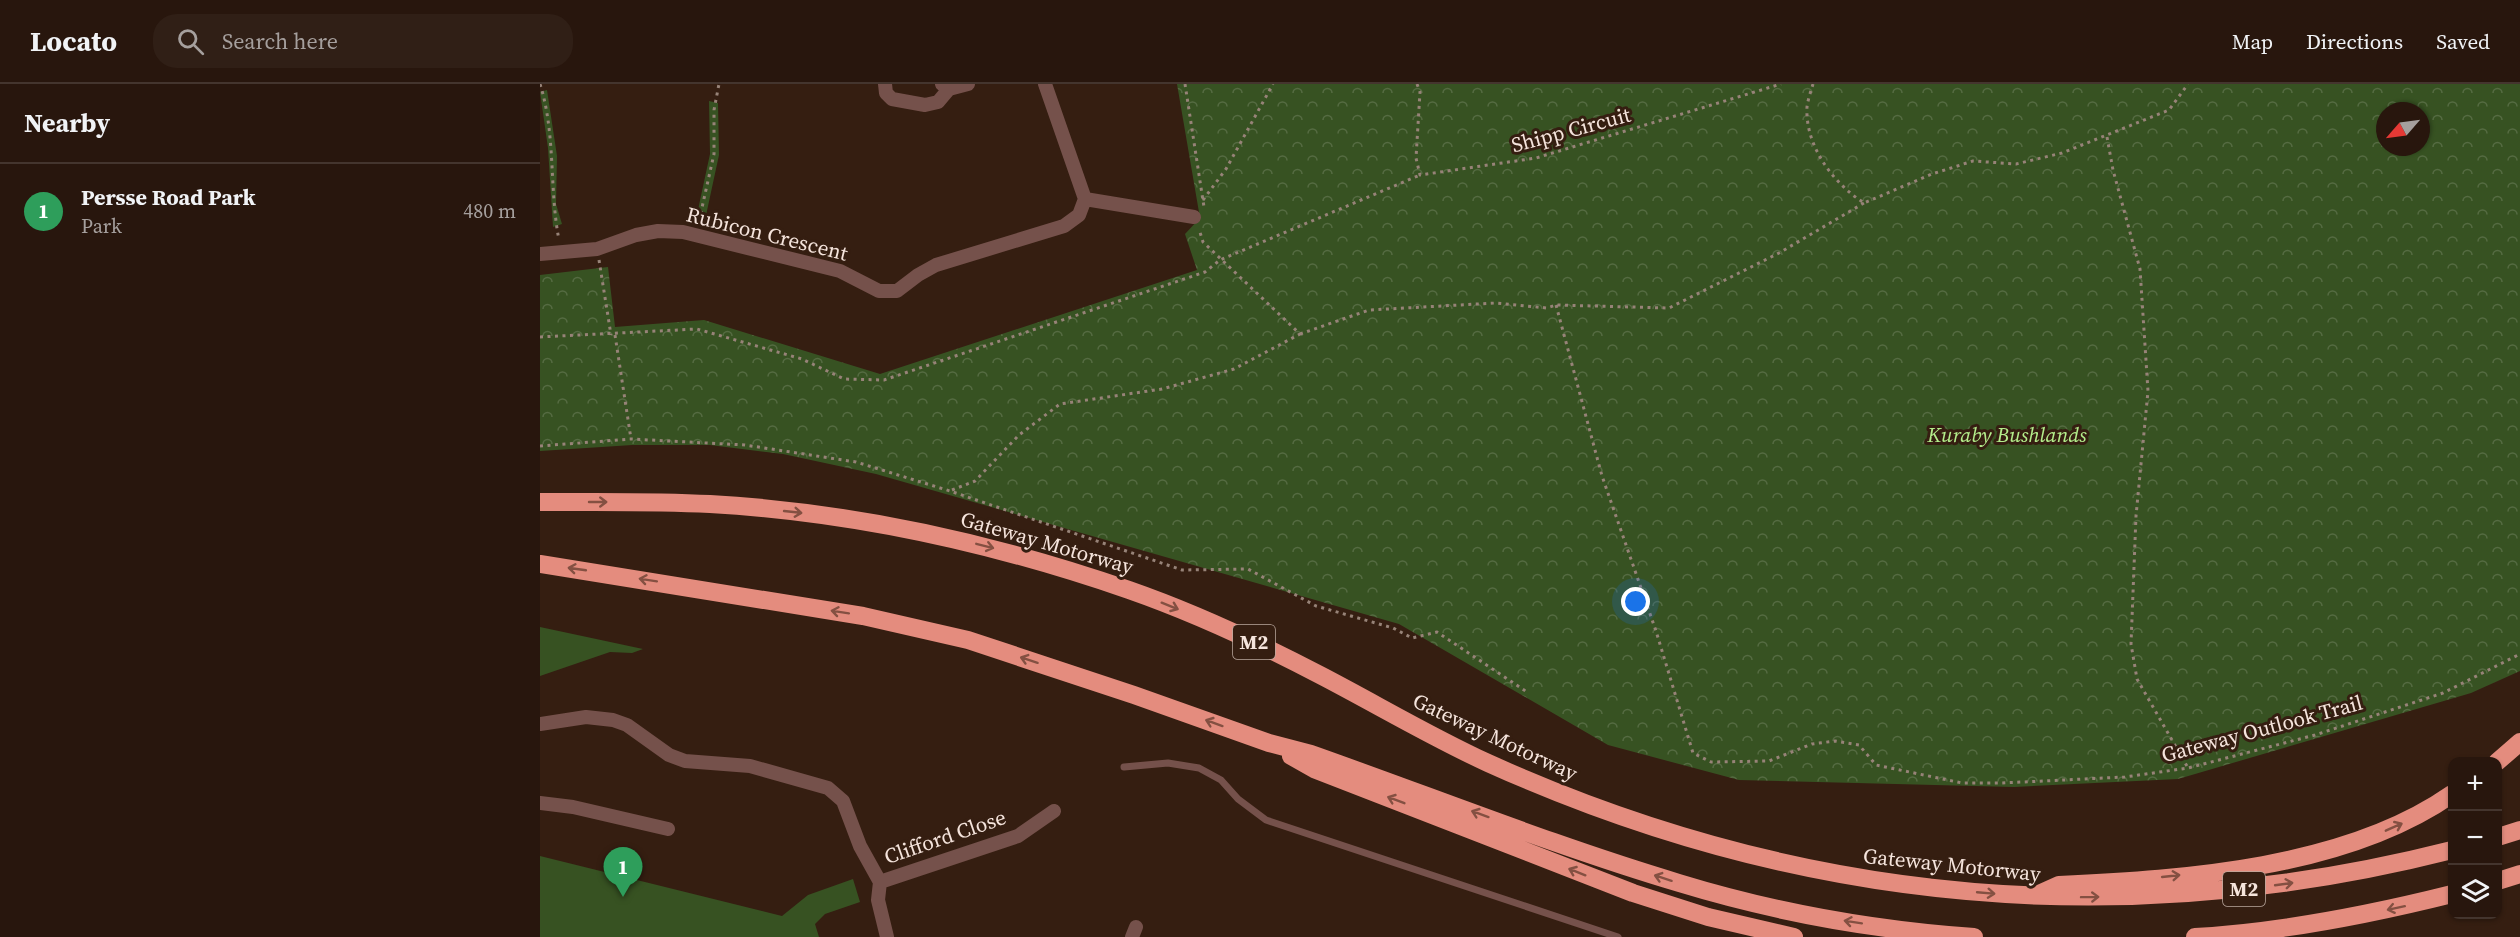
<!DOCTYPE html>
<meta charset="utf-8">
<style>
body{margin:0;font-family:"Source Serif 4",serif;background:#301f16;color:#f1f3f6}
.controls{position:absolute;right:18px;bottom:18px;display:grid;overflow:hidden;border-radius:12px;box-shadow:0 2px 4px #0004}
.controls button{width:54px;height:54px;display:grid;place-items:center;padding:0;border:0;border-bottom:2px solid #44352e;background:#28160d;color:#f1f3f6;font:30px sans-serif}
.compass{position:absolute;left:1836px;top:18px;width:54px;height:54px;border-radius:50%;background:#28160d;box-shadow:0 2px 4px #0004;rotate:242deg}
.you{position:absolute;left:1096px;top:518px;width:21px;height:21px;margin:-15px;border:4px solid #fff;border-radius:50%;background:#1a73e8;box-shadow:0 0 0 9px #1a73e833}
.badge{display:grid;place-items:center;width:39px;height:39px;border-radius:50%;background:#1a73e8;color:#fff;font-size:20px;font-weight:700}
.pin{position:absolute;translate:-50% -50px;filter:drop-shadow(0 2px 3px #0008)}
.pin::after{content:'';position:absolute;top:32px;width:21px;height:18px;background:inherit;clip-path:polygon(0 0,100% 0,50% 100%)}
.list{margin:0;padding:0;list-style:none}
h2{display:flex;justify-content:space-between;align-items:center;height:78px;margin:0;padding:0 24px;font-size:26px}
h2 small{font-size:20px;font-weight:400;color:#a59f9d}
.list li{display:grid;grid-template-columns:39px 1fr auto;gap:18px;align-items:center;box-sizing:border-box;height:96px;padding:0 24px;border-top:2px solid #44352e}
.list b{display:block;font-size:22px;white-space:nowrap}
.list p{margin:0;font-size:20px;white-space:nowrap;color:#a59f9d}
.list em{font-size:20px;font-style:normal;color:#a59f9d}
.icon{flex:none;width:33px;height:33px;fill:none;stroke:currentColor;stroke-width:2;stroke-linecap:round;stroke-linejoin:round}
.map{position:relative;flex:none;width:1980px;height:853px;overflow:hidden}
header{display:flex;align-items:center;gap:36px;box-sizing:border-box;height:84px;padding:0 30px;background:#28160d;border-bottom:2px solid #44352e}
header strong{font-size:28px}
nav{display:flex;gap:33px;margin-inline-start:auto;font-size:21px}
.search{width:420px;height:54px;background:#301f16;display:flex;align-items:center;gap:15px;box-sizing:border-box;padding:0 21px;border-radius:24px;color:#a59f9d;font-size:22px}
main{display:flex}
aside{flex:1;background:#28160d}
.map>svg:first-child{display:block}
.green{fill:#375222}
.forest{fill:url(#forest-crowns);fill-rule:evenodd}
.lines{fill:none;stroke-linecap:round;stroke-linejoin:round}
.path{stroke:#978378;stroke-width:3;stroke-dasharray:3 4.5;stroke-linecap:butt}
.lane{stroke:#75514b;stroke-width:7}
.street{stroke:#75514b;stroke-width:14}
.highway{stroke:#e48c7e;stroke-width:18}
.oneway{stroke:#845042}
.labels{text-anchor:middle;stroke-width:6;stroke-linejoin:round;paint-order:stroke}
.shield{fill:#351e11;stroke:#bba99f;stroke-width:1.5}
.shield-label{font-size:20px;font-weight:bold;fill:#f5e4dc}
.street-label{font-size:21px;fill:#f5e4dc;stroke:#351e11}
.park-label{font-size:21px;font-style:italic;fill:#b4ee8c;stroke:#351e11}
</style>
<header>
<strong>Locato</strong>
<div class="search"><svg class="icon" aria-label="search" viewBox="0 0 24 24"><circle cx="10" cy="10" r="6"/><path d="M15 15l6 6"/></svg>Search here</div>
<nav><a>Map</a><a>Directions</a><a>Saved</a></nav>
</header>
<main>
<aside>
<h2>Nearby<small></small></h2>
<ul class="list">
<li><span class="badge" style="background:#2e9e5b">1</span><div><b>Persse Road Park</b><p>Park</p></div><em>480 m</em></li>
</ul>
</aside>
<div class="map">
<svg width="1980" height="853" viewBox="0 0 1980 853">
<defs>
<pattern id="forest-crowns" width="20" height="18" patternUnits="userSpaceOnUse" patternTransform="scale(1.5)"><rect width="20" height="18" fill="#375222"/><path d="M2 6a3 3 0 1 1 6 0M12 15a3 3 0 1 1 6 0" fill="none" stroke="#556b42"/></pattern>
</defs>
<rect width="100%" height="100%" fill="#351e11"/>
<path class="green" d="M 7,6 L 17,72 L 16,120 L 22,140 L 13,143 L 8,64 L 0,8 Z
M 169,17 L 178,19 L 179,71 L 165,136 L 156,135 L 170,70 Z
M 0,543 L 103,565 L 92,569 L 70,568 L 0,592 Z
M 0,772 L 242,832 L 268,811 L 313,795 L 320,818 L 285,830 L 275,840 L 279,853 L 0,853 Z"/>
<path class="forest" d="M 637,0 L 1980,0 L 1980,587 L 1931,609 L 1638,695 L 1474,703 L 1199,696 L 1068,661 L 859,540 L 336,390 L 243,370 L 170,361 L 92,361 L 0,367 L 0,191 L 68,183 L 75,243 L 164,236 L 340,290 L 657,186 L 645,150 L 660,134 ZM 1845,27 L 1881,27 L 1881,63 L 1845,63 Z"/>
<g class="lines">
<path class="path" d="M 0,0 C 16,50 9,105 19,156
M 645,0 L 664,123
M 877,0 L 880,8 L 876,74 L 880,91 L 996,74 L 1241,0
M 1273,0 C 1271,7 1268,15 1267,23 C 1265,62 1293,99 1324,119 L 1392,90 L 1433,77 L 1476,80 L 1522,69 L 1629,26 L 1648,0
M 1567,53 L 1573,86 L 1600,185 L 1608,307 L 1596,432 L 1591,560 L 1597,595 L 1648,684
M 663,116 L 686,85 L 733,0
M 159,137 L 174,70 L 174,26 L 179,0
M 59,176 L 71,251
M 1016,221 L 1062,392 L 1116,547 L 1153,669 L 1171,678 L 1229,677 L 1272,660 L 1295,657 L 1319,661 L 1336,681 L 1422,699 L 1462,699 L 1585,693 L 1648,684 L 1775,651 L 1903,609 L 1980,570
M 760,250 L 829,226 L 956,219 L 1007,224 L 1016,221 L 1129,224 L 1239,169 L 1324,119
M 75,251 L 91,355
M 0,253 L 157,245 L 262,275 L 304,295 L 344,296 L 665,188 L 680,176 L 880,91
M 0,362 L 91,355 L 205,361 L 316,378 L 410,407 L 642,486 L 708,485 L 776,522 L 853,544 L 872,554 L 897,548 L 987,608
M 412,406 L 435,397 L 479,351 L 520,320 L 622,305 L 694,285 L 760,250 L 663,158 L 659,145"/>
<path class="lane" d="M 584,683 L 628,679 L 659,684 L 681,696 L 698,715 L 726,736 L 1078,853"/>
<path class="street" d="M 345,0 L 346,9 L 352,15 L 385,21 L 398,18 L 409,5 L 402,0
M 409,5 L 428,0
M 545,115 L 654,133
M 0,170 L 57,165 L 96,151 L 118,147 L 143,148 L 300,187 L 339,207 L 357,207 L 378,191 L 396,181 L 524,142 L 539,131 L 545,115 L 505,0
M 0,640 L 46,633 L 73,636 L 87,641 L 129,671 L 145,677 L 210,682 L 288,704 L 303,717 L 320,762 L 340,798 L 338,816 L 347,853
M 0,719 L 33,723 L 128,745
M 340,798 L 478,752 L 514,727
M 592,853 L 596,843"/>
<path class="highway" d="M 0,418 C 56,418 113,417 170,420 C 313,428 453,459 589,506 C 655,529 719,559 780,591 C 836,620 891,653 948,679 C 1260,820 1581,850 1912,766
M 0,480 L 323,532 L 428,556 L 594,611 L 729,659 L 771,670 C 893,713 1015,762 1139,799 C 1234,828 1335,846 1434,853
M 751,672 L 774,685 L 1093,809 L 1168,833 L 1254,853
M 1957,678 L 1980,658
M 1958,753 L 1980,746
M 1958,797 L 1980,790
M 1499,810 L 1519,801 C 1646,795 1806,784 1912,710
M 1655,853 C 1742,848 1828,831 1912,810"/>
</g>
<defs><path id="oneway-shaft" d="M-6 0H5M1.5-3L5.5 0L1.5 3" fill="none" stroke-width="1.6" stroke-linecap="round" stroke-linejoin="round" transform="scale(1.5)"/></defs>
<g class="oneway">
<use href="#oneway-shaft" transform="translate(58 418)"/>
<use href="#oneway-shaft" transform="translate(253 428) rotate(6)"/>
<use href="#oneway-shaft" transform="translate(445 462) rotate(14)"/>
<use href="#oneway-shaft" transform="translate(37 485) rotate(-172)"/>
<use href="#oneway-shaft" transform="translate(108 496) rotate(-171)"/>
<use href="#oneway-shaft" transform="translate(630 522) rotate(22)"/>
<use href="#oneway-shaft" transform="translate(300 528) rotate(-171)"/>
<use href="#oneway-shaft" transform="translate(489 576) rotate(-162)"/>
<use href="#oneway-shaft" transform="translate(674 639) rotate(-160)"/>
<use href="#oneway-shaft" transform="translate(856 716) rotate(-159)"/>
<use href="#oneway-shaft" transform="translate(940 730) rotate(-160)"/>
<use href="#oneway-shaft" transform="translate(1854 743) rotate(-24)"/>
<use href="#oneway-shaft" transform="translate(1037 788) rotate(-158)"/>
<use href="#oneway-shaft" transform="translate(1631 792) rotate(-6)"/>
<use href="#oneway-shaft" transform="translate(1123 794) rotate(-162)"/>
<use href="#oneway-shaft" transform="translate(1744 800) rotate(-8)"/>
<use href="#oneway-shaft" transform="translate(1446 809) rotate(5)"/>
<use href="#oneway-shaft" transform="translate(1550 813) rotate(-1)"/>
<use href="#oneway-shaft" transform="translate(1856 824) rotate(168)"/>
<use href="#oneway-shaft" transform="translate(1313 838) rotate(-171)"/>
</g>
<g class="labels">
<g class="shield">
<rect x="693" y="541" width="42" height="34" rx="4.5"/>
<rect x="1683" y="788" width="42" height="34" rx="4.5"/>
</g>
<g class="shield-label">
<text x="714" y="565">M2</text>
<text x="1704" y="812">M2</text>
</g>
<g class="street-label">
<text transform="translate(1031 46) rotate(-15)" y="7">Shipp Circuit</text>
<text transform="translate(227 150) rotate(14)" y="7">Rubicon Crescent</text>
<text transform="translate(507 459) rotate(16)" y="7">Gateway Motorway</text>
<text transform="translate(1722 645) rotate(-15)" y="7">Gateway Outlook Trail</text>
<text transform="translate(955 653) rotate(25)" y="7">Gateway Motorway</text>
<text transform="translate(405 753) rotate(-19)" y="7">Clifford Close</text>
<text transform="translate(1412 781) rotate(6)" y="7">Gateway Motorway</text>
</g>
<g class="park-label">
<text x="1467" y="358">Kuraby Bushlands</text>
</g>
</g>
</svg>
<div class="controls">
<button>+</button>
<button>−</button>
<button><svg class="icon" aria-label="layers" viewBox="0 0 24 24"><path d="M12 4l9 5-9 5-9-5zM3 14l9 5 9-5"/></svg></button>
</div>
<svg class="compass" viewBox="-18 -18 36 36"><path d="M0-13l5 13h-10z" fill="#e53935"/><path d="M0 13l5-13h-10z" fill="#a59f9d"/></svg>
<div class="you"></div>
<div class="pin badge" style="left:83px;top:813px;background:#2e9e5b">1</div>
</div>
</main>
